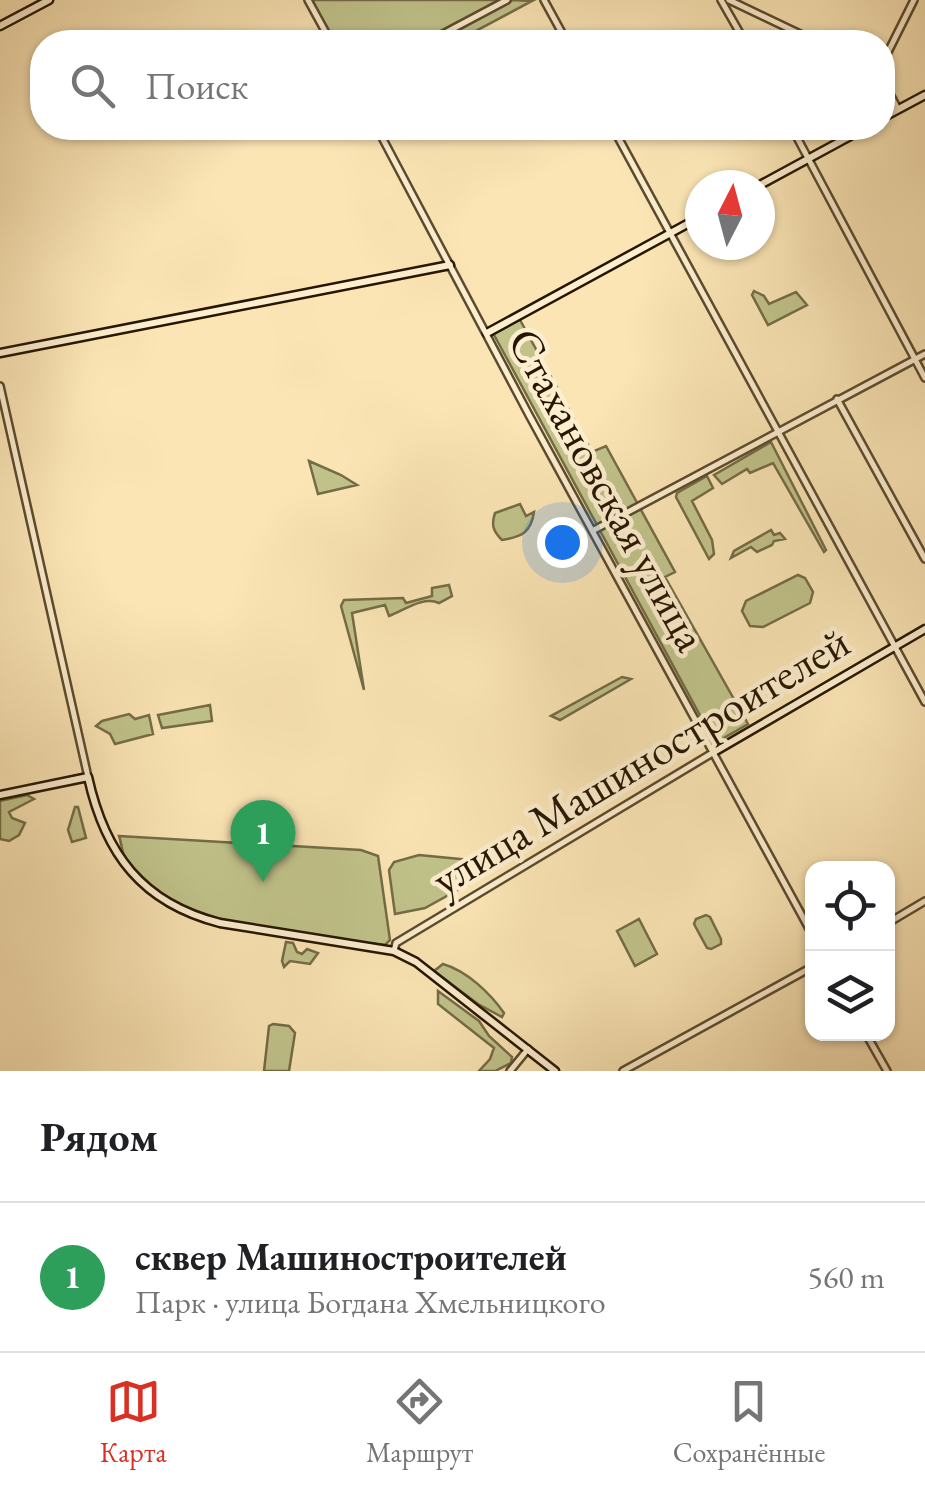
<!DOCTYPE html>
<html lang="ru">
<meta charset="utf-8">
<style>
body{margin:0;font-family:"EB Garamond",serif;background:#f6f6f6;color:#202124}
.controls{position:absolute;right:30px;bottom:30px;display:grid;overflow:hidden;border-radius:20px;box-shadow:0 2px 8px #0004}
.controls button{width:90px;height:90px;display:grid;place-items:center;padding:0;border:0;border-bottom:2px solid #e0e0e0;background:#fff;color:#202124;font:50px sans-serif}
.compass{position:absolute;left:685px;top:170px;width:90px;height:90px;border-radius:50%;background:#fff;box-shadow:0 2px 8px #0004;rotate:6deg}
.you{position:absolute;left:562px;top:542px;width:35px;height:35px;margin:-25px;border:8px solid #fff;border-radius:50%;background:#1a73e8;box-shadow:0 0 0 15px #1a73e833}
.badge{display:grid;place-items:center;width:65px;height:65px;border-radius:50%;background:#d93025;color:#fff;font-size:32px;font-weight:700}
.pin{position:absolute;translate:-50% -82px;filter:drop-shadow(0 2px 5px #0008)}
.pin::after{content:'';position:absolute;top:52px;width:35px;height:30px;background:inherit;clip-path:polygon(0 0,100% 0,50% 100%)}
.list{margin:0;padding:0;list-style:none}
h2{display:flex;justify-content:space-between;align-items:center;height:130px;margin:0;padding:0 40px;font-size:42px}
h2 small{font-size:32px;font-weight:400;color:#757577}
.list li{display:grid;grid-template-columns:65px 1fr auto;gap:30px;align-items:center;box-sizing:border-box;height:150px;padding:0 40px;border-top:2px solid #e0e0e0}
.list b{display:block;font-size:38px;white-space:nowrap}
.list p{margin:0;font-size:32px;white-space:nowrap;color:#757577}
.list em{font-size:32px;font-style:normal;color:#757577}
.icon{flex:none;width:55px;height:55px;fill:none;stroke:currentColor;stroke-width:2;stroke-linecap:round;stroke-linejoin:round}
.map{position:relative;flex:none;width:925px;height:1071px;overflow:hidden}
.search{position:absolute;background:#fff;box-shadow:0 2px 8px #0004;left:30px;right:30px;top:30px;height:110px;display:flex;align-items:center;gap:25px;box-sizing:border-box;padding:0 35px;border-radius:40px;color:#757577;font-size:38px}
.sheet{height:280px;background:#fff}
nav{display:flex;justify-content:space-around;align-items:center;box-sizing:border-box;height:140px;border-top:2px solid #e0e0e0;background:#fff;font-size:28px;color:#757577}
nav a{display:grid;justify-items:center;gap:5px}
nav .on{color:#d93025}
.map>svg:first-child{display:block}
.green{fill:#c1c38b;stroke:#746c46;stroke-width:2.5}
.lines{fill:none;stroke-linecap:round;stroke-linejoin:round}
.street-casing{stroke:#5b4a2d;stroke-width:10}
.secondary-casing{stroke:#261600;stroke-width:11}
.street{stroke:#fceecf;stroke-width:5}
.secondary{stroke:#fceecf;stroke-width:6}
.labels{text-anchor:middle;stroke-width:9;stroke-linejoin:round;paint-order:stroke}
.street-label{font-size:45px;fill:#261600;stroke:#fceecf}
</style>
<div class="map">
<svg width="925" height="1071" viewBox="0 0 925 1071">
<rect width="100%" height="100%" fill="#fbe5b5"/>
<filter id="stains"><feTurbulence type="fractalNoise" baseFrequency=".002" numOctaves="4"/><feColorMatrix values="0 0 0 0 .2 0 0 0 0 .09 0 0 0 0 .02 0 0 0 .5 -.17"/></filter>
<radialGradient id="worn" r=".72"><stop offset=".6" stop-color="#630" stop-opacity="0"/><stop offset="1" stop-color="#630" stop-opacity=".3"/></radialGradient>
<path class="green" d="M 312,0 L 499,0 L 420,42 L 334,42 Z
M 513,0 L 532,1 L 455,42 L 434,42 Z
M 754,291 L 764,296 L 769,304 L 796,292 L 807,305 L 768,325 L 752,295 Z
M 519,318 L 592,452 L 606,446 L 675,572 L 665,577 L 748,724 L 715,743 L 493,333 Z
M 771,442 L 826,550 L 824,552 L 773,463 L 750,473 L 747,469 L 722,484 L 714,475 Z
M 309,461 L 341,475 L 357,485 L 318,494 Z
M 707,476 L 713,488 L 692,501 L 712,540 L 714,554 L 709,559 L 676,497 L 677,493 Z
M 520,504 L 526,516 L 534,512 C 531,533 521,537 502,540 C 493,531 491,525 495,513 Z
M 771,530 L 774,535 L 780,533 L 785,539 L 774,541 L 772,545 L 757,552 L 751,547 L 731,558 L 734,551 Z
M 798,575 L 805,578 L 813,592 L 810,603 L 763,627 L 750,626 L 742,611 L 746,601 Z
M 449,585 L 452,596 L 439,603 C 423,596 405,610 389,616 L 385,605 L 352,613 L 364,690 L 341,606 L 344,600 L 403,598 L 406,603 L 432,596 L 432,588 Z
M 622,677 L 631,679 L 560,720 L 551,716 Z
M 210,705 L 212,721 L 162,728 L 158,715 Z
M 129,714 L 135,719 L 149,715 L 153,734 L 115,744 L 110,734 L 96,726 L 102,721 Z
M 27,795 L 34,799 L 9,812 L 12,818 L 25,823 L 19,835 L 9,841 L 0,839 L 0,801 Z
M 75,807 L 78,807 L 86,838 L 72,842 L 68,830 Z
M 119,836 L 361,850 L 378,856 L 390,940 L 385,945 C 312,937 200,930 144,881 C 139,877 130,871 127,866 C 123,858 122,845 119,836 Z
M 419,855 L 470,860 L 483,876 L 425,908 L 395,914 L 389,870 L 394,862 Z
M 706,915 L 710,917 L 721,939 L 721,944 L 711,949 L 707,948 L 694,924 L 696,919 Z
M 639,919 L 657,954 L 635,966 L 617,931 Z
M 286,942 L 293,943 L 297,952 L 302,954 L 307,949 L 318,953 L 310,964 L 290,961 L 284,967 L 282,961 Z
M 443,964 C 467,971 490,993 504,1013 L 502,1017 L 478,1004 L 434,971 Z
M 438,991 L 479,1021 L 489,1036 L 512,1057 L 511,1063 L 495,1071 L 479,1071 L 490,1059 L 494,1048 L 438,1004 Z
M 273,1024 L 289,1026 L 295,1033 L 289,1071 L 264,1071 L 269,1026 Z"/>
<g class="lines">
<g class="street-casing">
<path id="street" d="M 308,0 L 331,42
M 544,0 L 567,42
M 721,0 L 745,42
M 729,0 L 817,42
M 428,42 L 507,0
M 882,64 L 914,0
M 882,80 L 898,109
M 377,128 L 529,415 L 812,934
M 613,128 L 925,702
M 792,128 L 925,378
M 0,386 L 88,777
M 837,399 L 925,559
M 594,530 L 925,354
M 888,923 L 925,901
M 394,951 L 396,943 L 714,752
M 866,1034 L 887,1071
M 510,1071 L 528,1049
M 623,1071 L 812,967"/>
</g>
<g class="secondary-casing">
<path id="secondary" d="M 0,26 L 49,0
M 882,118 L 925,95
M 760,185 L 865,128
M 487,333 L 700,217
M 0,353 L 450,265
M 714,752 L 925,629
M 0,795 L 88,777 C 105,854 142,903 220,923 L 394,951 L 416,962 L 555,1071"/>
</g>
<use href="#street" class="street"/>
<use href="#secondary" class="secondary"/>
</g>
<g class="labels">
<g class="street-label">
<text transform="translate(608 489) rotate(61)" y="16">Стахановская улица</text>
<text transform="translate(640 760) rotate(-31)" y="16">улица Машиностроителей</text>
</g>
</g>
<rect width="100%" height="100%" filter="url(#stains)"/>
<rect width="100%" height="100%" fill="url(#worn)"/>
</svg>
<div class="controls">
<button><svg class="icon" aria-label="locate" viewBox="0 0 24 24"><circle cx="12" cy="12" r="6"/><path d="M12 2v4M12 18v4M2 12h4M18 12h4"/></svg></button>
<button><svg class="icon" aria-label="layers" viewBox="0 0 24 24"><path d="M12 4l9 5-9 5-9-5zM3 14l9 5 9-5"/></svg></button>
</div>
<svg class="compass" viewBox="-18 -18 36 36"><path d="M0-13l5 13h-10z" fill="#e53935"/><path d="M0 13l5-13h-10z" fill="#757577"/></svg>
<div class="you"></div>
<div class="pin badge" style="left:263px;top:882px;background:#2e9e5b">1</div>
<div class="search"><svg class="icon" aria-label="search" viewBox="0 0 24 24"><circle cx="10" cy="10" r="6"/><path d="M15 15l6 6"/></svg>Поиск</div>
</div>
<section class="sheet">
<h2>Рядом<small></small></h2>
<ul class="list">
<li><span class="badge" style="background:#2e9e5b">1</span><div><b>сквер Машиностроителей</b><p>Парк · улица Богдана Хмельницкого</p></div><em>560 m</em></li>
</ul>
</section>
<nav>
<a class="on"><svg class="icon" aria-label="map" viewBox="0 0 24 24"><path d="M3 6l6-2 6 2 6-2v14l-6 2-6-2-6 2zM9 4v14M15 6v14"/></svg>Карта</a>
<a><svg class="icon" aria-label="directions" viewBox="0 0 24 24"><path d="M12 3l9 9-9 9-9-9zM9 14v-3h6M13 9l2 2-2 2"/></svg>Маршрут</a>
<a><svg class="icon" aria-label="saved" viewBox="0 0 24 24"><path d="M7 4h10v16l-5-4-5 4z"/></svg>Сохранённые</a>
</nav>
